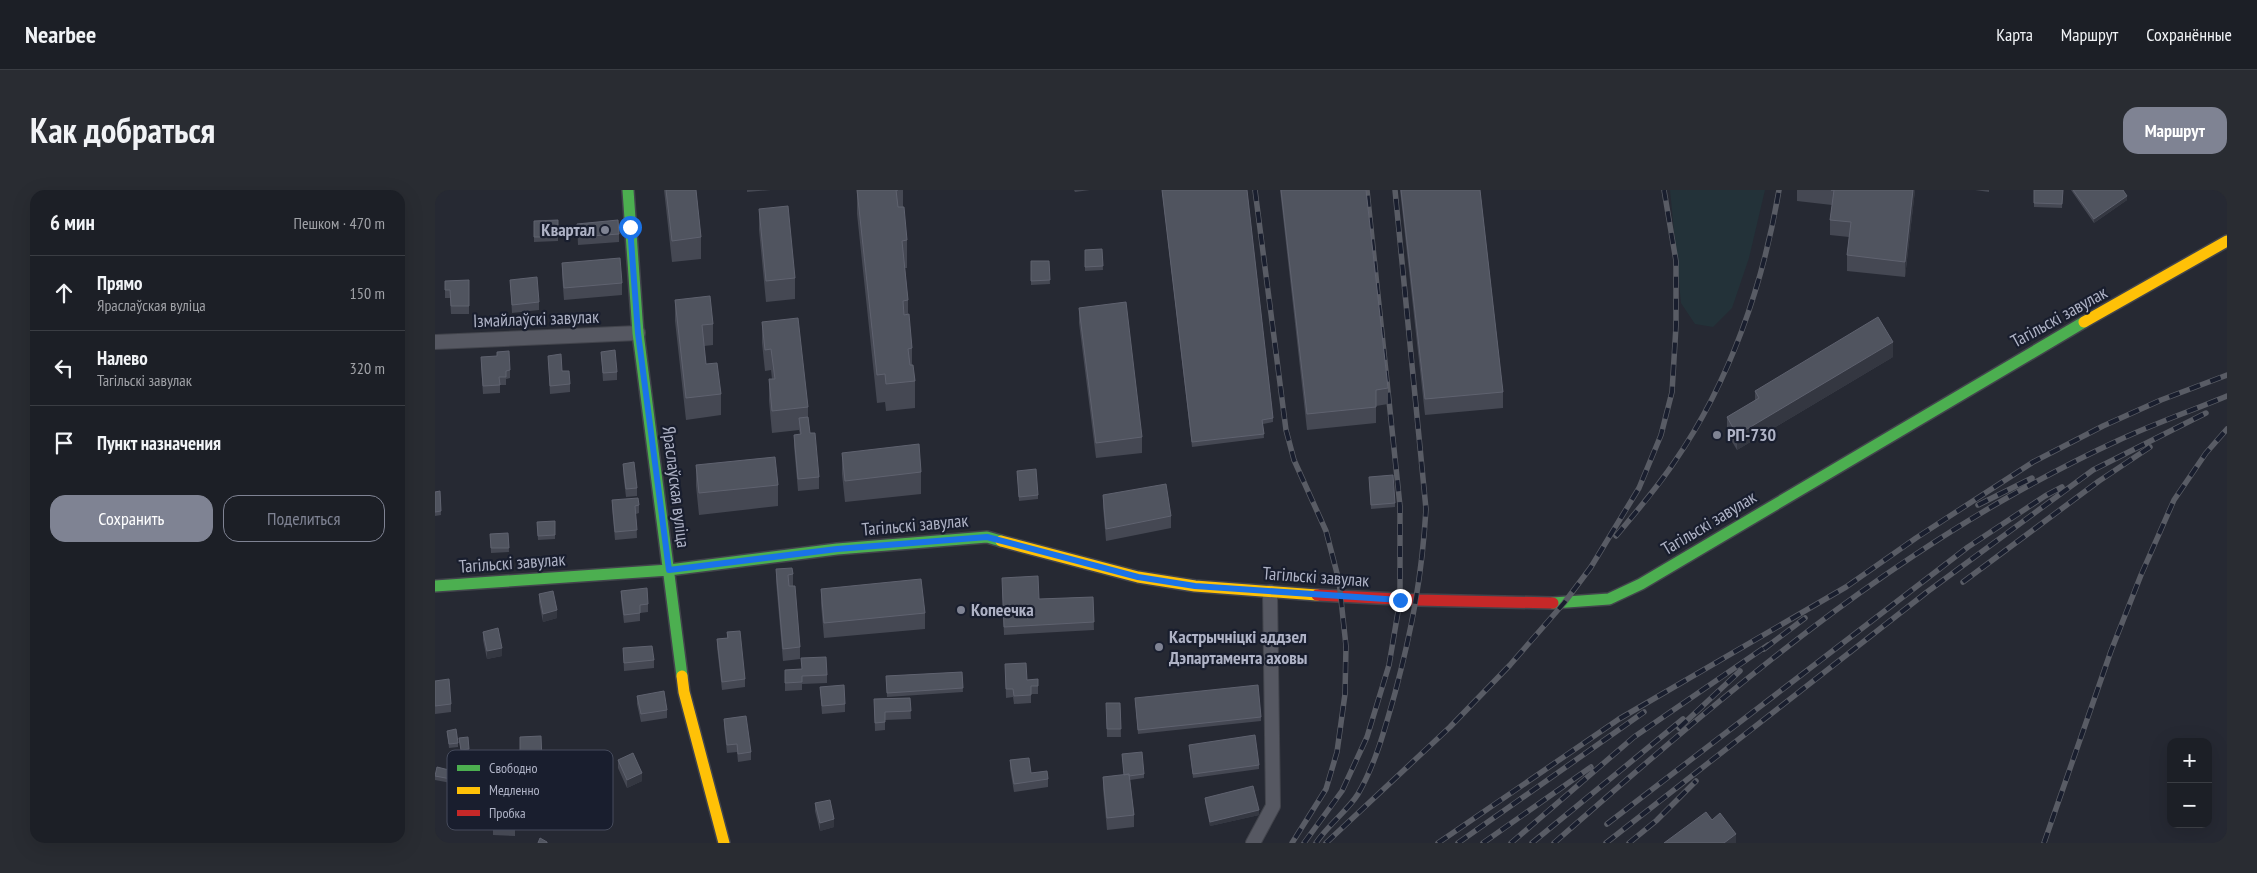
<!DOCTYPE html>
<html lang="ru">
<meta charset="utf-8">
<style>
body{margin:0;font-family:"PT Sans Narrow",sans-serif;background:#292c32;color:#f1f3f6}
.controls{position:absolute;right:15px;bottom:15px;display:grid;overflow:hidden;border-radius:10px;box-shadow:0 5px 20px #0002}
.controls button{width:45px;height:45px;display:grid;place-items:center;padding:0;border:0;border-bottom:1px solid #3a3d43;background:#1c1f26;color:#f1f3f6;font:25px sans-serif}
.stop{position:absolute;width:15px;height:15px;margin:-11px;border:4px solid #1a73e8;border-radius:50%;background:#fff}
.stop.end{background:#1a73e8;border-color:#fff;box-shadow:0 1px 5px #0008}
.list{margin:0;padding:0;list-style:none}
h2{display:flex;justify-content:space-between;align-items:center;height:65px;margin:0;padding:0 20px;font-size:21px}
h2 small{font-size:16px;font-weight:400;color:#a0a2a7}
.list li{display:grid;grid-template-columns:32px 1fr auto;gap:15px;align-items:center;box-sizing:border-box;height:75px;padding:0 20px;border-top:1px solid #3a3d43}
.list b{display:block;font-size:19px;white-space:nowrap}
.list p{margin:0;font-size:16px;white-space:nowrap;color:#a0a2a7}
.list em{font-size:16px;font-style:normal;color:#a0a2a7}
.actions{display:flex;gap:10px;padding:15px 20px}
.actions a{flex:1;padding:11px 0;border:1px solid #7f8393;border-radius:15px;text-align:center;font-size:18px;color:#7f8393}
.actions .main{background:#7f8393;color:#fff}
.icon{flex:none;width:28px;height:28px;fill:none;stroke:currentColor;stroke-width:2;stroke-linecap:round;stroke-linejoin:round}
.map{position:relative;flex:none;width:1792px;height:653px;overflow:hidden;border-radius:15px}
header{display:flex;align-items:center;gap:30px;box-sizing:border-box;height:70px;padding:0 25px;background:#1c1f26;border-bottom:1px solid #3a3d43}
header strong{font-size:24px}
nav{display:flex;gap:28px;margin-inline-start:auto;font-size:18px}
.intro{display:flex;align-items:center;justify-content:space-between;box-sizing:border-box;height:120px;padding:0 30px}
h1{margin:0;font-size:35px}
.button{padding:12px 22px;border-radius:15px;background:#7f8393;color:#fff;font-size:18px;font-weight:700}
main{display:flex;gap:30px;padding:0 30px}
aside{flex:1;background:#1c1f26;border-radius:15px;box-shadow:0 5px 20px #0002}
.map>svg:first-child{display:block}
.green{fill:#233239}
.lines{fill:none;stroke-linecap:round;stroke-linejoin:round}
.street-casing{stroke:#42444c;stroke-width:16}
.fast-casing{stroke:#42444c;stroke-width:14}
.slow-casing{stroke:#42444c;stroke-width:14}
.jam-casing{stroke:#42444c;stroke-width:14}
.street{stroke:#565862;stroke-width:14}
.fast{stroke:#4caf50;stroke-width:11}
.slow{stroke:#ffc107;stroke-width:11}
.jam{stroke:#c62828;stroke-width:11}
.rail-casing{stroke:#595c65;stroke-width:5.5}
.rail{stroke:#191e2e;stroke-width:4;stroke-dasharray:11;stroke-linecap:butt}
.wall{fill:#454853}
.shaded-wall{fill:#343741}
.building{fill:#50545f;stroke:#5f626f}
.route{stroke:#1a73e8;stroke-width:6}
.poi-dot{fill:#7f8393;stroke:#191e2e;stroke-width:2}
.labels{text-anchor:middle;stroke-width:4.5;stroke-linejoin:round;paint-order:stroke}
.poi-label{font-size:18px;font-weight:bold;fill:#afb3c6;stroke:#191e2e;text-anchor:start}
.street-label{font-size:18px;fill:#afb3c6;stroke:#191e2e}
.key{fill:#191e2e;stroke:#464b5c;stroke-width:1}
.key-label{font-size:14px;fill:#afb3c6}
</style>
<header>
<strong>Nearbee</strong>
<nav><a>Карта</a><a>Маршрут</a><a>Сохранённые</a></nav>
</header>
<div class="intro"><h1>Как добраться</h1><a class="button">Маршрут</a></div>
<main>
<aside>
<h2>6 мин<small>Пешком · 470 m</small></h2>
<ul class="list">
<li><svg class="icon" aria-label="ahead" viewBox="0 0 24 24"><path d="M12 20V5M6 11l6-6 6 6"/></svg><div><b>Прямо</b><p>Яраслаўская вуліца</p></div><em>150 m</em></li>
<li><svg class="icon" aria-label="left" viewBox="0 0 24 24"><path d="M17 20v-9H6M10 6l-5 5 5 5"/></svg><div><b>Налево</b><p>Тагільскі завулак</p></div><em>320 m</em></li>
<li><svg class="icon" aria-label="arrive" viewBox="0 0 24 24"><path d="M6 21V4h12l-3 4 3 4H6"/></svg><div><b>Пункт назначения</b></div></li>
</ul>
<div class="actions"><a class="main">Сохранить</a><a>Поделиться</a></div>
</aside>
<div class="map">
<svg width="1792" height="653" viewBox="0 0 1792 653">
<rect width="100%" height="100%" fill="#262933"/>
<path class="green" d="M 1235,0 L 1330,0 L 1314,68 L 1297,118 L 1278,137 L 1260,134 L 1246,113 Z"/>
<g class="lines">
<g class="street-casing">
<path id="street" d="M 0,152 L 203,143
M 818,653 L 838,616 L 835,402"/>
</g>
<g class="fast-casing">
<path id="fast" d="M 193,0 L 203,143 L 247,486
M 0,396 L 234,380 L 402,359 L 552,347 L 566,351
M 1118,413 L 1174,409 L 1206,394 L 1649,132"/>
</g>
<g class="slow-casing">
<path id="slow" d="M 1649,132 L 1792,51
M 566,351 L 703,387 L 760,396 L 882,405
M 247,486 L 249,502 L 289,653"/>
</g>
<g class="jam-casing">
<path id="jam" d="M 882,405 L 982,410 L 1118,413"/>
</g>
<use href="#street" class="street"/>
<use href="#fast" class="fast"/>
<use href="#slow" class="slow"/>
<use href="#jam" class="jam"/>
<g class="rail-casing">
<path id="rail" d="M 820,0 L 851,240 L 859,270 L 891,341 L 904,391 L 911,456 L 910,504 L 902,562 L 891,599 L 857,653
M 1543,315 L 1597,288
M 1181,346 C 1201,322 1222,298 1240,271 C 1295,191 1328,95 1344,0
M 1528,392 L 1664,291 L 1715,257
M 1329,459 L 1370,428
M 1244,538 L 1305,481
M 1172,634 L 1533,357 L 1610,306 L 1627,297
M 869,653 L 907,601 L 932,547 L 954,475 L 965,410 L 965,316 L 932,0
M 881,653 C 892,636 914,619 923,604 C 941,573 950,538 960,503 C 977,439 987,386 991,319 L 960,0
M 891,653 L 1015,537 L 1075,475 L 1129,413 L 1156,377 L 1204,298 L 1226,245 L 1237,202 L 1241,136 L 1241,71 L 1229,0
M 1003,653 L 1184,529 L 1411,397 L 1481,348 L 1598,272 L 1668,236 L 1726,210 L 1792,185
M 1023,653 L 1209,522
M 1048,653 L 1156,577
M 1076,653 L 1199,547 L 1333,455
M 1097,653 L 1248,529
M 1119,653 C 1263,527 1409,400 1577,305 C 1611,286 1647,267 1682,251 C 1718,234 1756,221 1792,206
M 1171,653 L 1492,402 L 1658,280 L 1771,223
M 1194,653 L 1222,630 L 1261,591
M 1609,653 L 1676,461 L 1706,385 L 1739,310 L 1771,263 L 1792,239"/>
</g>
<use href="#rail" class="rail"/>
</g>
<path class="wall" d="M 229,0 L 261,0 L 266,47 L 266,69 L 237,72 Z
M 312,0 L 336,0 L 312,2 Z
M 422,0 L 468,0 L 468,17 L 472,50 L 472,78 L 470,78 L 473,110 L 473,124 L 477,158 L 477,175 L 480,191 L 480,218 L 451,221 L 450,212 L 442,213 L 422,24 Z
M 639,0 L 655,0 L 640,2 Z
M 727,0 L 812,0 L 838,228 L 838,232 L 828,234 L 829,248 L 757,257 Z
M 845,0 L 931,0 L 953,198 L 953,214 L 941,216 L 941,233 L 872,240 Z
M 965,0 L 1045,0 L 1068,202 L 1068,218 L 990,225 Z
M 1362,0 L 1480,0 L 1470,87 L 1412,81 L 1412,65 L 1414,47 L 1395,45 L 1395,30 L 1397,15 L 1362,11 Z
M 1540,0 L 1554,0 L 1554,2 Z
M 1599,0 L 1628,0 L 1627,18 L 1599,17 Z
M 1636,0 L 1688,0 L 1692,10 L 1659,33 Z
M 324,19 L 360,88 L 360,109 L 331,112 L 324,40 Z
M 123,30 L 123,51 L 99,52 L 99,31 Z
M 142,34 L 184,44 L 184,52 L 143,55 Z
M 667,59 L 668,80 L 650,81 L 650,60 Z
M 596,71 L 614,71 L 615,94 L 596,95 Z
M 127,73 L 187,93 L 187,105 L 129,110 L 127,85 Z
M 34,90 L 34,124 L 16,124 L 15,108 L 10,108 L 10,91 Z
M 75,90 L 104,112 L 104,120 L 77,123 Z
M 240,110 L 278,134 L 278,155 L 269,156 L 271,174 L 286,204 L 286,225 L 251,230 L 240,131 Z
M 644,118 L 707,247 L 707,263 L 661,268 L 644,133 Z
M 327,132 L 373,217 L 373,227 L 375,243 L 384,287 L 384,299 L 363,301 L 359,256 L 359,245 L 365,244 L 364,240 L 337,243 L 334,211 L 334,189 L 337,189 L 336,180 L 330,181 L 327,153 Z
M 166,162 L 182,182 L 182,190 L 168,191 Z
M 113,166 L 127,181 L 135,194 L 135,202 L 115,204 Z
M 1458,167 L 1302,260 L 1292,243 L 1292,227 L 1320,211 L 1320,201 Z
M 46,175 L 75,180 L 75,188 L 71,189 L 71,195 L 65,195 L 65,203 L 48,204 Z
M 407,263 L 486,282 L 486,304 L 410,312 L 407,284 Z
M 188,274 L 202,298 L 202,306 L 191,307 L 188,282 Z
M 261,275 L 343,295 L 343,316 L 264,325 L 261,296 Z
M 582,281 L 603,305 L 603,309 L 584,311 Z
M 934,291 L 960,313 L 960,317 L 936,319 Z
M 5,301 L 6,325 L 0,326 L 0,302 Z
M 668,305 L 736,326 L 736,338 L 671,351 L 668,317 Z
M 177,310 L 204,315 L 204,323 L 201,324 L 202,348 L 180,350 L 177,318 Z
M 120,331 L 120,349 L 103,350 L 102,332 Z
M 73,343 L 74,362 L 56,363 L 55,344 Z
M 341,379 L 358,384 L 358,396 L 365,457 L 365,469 L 348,471 L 341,391 Z
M 567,396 L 604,409 L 658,407 L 659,440 L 569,445 Z
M 386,399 L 490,423 L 490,439 L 389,448 L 386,414 Z
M 186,401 L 213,414 L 213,422 L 205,423 L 205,431 L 189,433 L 186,409 Z
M 104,404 L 122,428 L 108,432 L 104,412 Z
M 48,442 L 67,466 L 52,469 L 48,450 Z
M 292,442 L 310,489 L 310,497 L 287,500 L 282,457 L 282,449 L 292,448 Z
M 188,458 L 219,470 L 219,478 L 189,481 Z
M 366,468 L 392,485 L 392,493 L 367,494 L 367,500 L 350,501 L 350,480 L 367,479 Z
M 570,474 L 592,490 L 603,489 L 603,504 L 596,504 L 596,513 L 579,514 L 578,507 L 571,508 Z
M 527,482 L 528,502 L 452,507 L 451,486 Z
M 0,491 L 16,514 L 16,522 L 0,524 Z
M 385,497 L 410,514 L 410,522 L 387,524 Z
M 202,506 L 232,520 L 232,528 L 206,532 L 202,514 Z
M 475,508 L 476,529 L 450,530 L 450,540 L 440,541 L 439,509 Z
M 700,508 L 826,527 L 826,531 L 703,544 Z
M 671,513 L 685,513 L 686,547 L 672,547 Z
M 289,529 L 316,562 L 316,570 L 303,572 L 302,562 L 292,563 L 289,537 Z
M 12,541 L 23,553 L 23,557 L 14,558 Z
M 106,546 L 107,579 L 85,579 L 85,547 Z
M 24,548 L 34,559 L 34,563 L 26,564 Z
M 754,555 L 824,575 L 824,579 L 758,588 Z
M 687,564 L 709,584 L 709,588 L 695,590 L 699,625 L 699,637 L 672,640 L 668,599 L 668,587 L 689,585 Z
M 183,570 L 207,591 L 192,598 L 183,578 Z
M 575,570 L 596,583 L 613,589 L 613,597 L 579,602 L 575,578 Z
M 76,581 L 96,594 L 96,602 L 77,603 Z
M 18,585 L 16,593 L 0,590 L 0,586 Z
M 127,593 L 153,614 L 131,620 L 127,601 Z
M 16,604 L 41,605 L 37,619 L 16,612 Z
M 770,608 L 824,625 L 775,636 L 770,612 Z
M 380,613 L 399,637 L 385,641 L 380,621 Z
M 80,630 L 80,646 L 58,645 L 58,637 Z"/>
<path class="shaded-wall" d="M 1478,0 L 1480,0 L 1470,87 L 1470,72 Z
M 1692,6 L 1692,10 L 1659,33 L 1659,29 Z
M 1458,152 L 1458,167 L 1302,260 L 1302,245 Z
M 122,420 L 122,428 L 108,432 L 108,424 Z
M 67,458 L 67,466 L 52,469 L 52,461 Z
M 207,583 L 207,591 L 192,598 L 192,590 Z
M 41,597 L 41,605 L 37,619 L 37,611 Z
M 153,606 L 153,614 L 131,620 L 131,612 Z
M 824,620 L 824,625 L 775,636 L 775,632 Z
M 399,629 L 399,637 L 385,641 L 385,633 Z
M 1301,644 L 1301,653 L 1289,653 Z"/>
<path class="building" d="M 231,0 L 261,0 L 266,47 L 237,51 Z
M 422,0 L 463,0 L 461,0 L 463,17 L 469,17 L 472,50 L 467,51 L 473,110 L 468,111 L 469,125 L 474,124 L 477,158 L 473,159 L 475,175 L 478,175 L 480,191 L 451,194 L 450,184 L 442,185 Z
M 727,0 L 812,0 L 838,228 L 827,230 L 829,244 L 757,252 Z
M 846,0 L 931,0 L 953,198 L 941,200 L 941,217 L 872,224 Z
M 966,0 L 1045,0 L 1068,202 L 990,209 Z
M 1396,0 L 1478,0 L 1470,72 L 1412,65 L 1416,32 L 1395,30 L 1399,0 Z
M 1599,0 L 1628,0 L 1627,14 L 1599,13 Z
M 1638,0 L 1688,0 L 1692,6 L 1659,29 Z
M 353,16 L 360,88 L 331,91 L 324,19 Z
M 123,30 L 123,47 L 99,47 L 99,31 Z
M 183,30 L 184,44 L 143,47 L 142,34 Z
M 667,59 L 668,76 L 650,77 L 650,60 Z
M 185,68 L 187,93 L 129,98 L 127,73 Z
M 596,71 L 614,71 L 615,90 L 596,91 Z
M 102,87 L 104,112 L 77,115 L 75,90 Z
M 34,90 L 34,116 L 16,116 L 15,100 L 10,100 L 10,91 Z
M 275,106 L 278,134 L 267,135 L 271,174 L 282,173 L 286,204 L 251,208 L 240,110 Z
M 691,112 L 707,247 L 661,253 L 644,118 Z
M 1443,127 L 1458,152 L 1302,245 L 1292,227 L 1324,208 L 1320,201 Z
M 363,128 L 373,217 L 337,221 L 334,189 L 340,189 L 336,159 L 330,160 L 327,132 Z
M 180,160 L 182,182 L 168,183 L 166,162 Z
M 74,161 L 75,180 L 71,181 L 71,187 L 64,187 L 65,195 L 48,196 L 46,167 L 62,166 L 62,162 Z
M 126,164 L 127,181 L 134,181 L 135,194 L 115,196 L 113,166 Z
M 373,227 L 375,243 L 380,243 L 384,287 L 363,289 L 359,245 L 366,244 L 364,228 Z
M 484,254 L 486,282 L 410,291 L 407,263 Z
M 340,267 L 343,295 L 264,303 L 261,275 Z
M 199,272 L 202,298 L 191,299 L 188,274 Z
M 601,279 L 603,305 L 584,307 L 582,281 Z
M 958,285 L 960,313 L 936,315 L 934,287 Z
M 731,294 L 736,326 L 671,339 L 668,305 Z
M 5,301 L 6,321 L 0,322 L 0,302 Z
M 203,308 L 204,315 L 200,316 L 202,340 L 180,342 L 177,310 Z
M 120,331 L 120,345 L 103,346 L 102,332 Z
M 73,343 L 74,358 L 56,358 L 55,344 Z
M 357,378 L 358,384 L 353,385 L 354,396 L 360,396 L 365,457 L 348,459 L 341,379 Z
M 603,386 L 604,409 L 658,407 L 659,432 L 569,437 L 567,388 Z
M 486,389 L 490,423 L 389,433 L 386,399 Z
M 212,398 L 213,414 L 205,415 L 205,423 L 189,425 L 186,401 Z
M 118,401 L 122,420 L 108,424 L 104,404 Z
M 63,438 L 67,458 L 52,461 L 48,442 Z
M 305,441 L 310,489 L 287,492 L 282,449 L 293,448 L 292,442 Z
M 217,456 L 219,470 L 189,473 L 188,458 Z
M 391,467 L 392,485 L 367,486 L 367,492 L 350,493 L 350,480 L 367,479 L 366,468 Z
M 591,473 L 592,490 L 603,489 L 603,496 L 596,496 L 596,505 L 579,506 L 578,499 L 571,499 L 570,474 Z
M 527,482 L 528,498 L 452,503 L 451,486 Z
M 14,489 L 16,514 L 0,516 L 0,491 Z
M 409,495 L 410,514 L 387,516 L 385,497 Z
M 823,495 L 826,527 L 703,540 L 700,508 Z
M 229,501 L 232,520 L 206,524 L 202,506 Z
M 475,508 L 476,521 L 450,522 L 450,532 L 440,533 L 439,509 Z
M 671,513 L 685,513 L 686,539 L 672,539 Z
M 311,526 L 316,562 L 303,564 L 302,554 L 292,555 L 289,529 Z
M 21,539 L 23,553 L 14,554 L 12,541 Z
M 820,545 L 824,575 L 758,584 L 754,555 Z
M 106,546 L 107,571 L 85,571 L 85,547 Z
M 33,547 L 34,559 L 26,560 L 24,548 Z
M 707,562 L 709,584 L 694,586 L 694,584 L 689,585 L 687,564 Z
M 198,563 L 207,583 L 192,590 L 183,570 Z
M 594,568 L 596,583 L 612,581 L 613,589 L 579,594 L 575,570 Z
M 2,577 L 18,581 L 16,589 L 0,586 Z
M 694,584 L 699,625 L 672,628 L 668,587 Z
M 818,596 L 824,620 L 775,632 L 770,608 Z
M 395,610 L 399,629 L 385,633 L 380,613 Z
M 1271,622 L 1277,630 L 1285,623 L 1301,644 L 1289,653 L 1229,653 Z
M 105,648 L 112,652 L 112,653 L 103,653 Z"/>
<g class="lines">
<path class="route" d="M 195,37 L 203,143 L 234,380 L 402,359 L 552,347 L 703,387 L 760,396 L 965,410"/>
</g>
<g class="poi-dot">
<circle cx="170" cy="40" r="5"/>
<circle cx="1282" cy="245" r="5"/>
<circle cx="526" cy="420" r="5"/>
<circle cx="724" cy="457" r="5"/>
</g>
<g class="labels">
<g class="poi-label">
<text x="160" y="46" text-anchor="end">Квартал</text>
<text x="1292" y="251">РП-730</text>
<text x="536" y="426">Копеечка</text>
<text x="734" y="453">Кастрычніцкі аддзел<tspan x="734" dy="21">Дэпартамента аховы</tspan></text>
</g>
<g class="street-label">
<text transform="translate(1624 127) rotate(-29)" y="6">Тагільскі завулак</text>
<text transform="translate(101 129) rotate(-2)" y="6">Ізмайлаўскі завулак</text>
<text transform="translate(241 297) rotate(83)" y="6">Яраслаўская вуліца</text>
<text transform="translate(1274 333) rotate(-31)" y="6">Тагільскі завулак</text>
<text transform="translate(480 335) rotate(-5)" y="6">Тагільскі завулак</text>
<text transform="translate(77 373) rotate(-4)" y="6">Тагільскі завулак</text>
<text transform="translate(881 387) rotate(4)" y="6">Тагільскі завулак</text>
</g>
</g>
<rect x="12" y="560" width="166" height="80" rx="8" class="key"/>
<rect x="22" y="575" width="23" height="6" fill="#4caf50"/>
<rect x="22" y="597" width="23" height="7" fill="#ffc107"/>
<rect x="22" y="620" width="23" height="6" fill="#c62828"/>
<g class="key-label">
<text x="54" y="583">Свободно</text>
<text x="54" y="605">Медленно</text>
<text x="54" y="628">Пробка</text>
</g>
</svg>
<div class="controls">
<button>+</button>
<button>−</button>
</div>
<div class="stop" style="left:195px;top:37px"></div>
<div class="stop end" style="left:965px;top:410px"></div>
</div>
</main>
